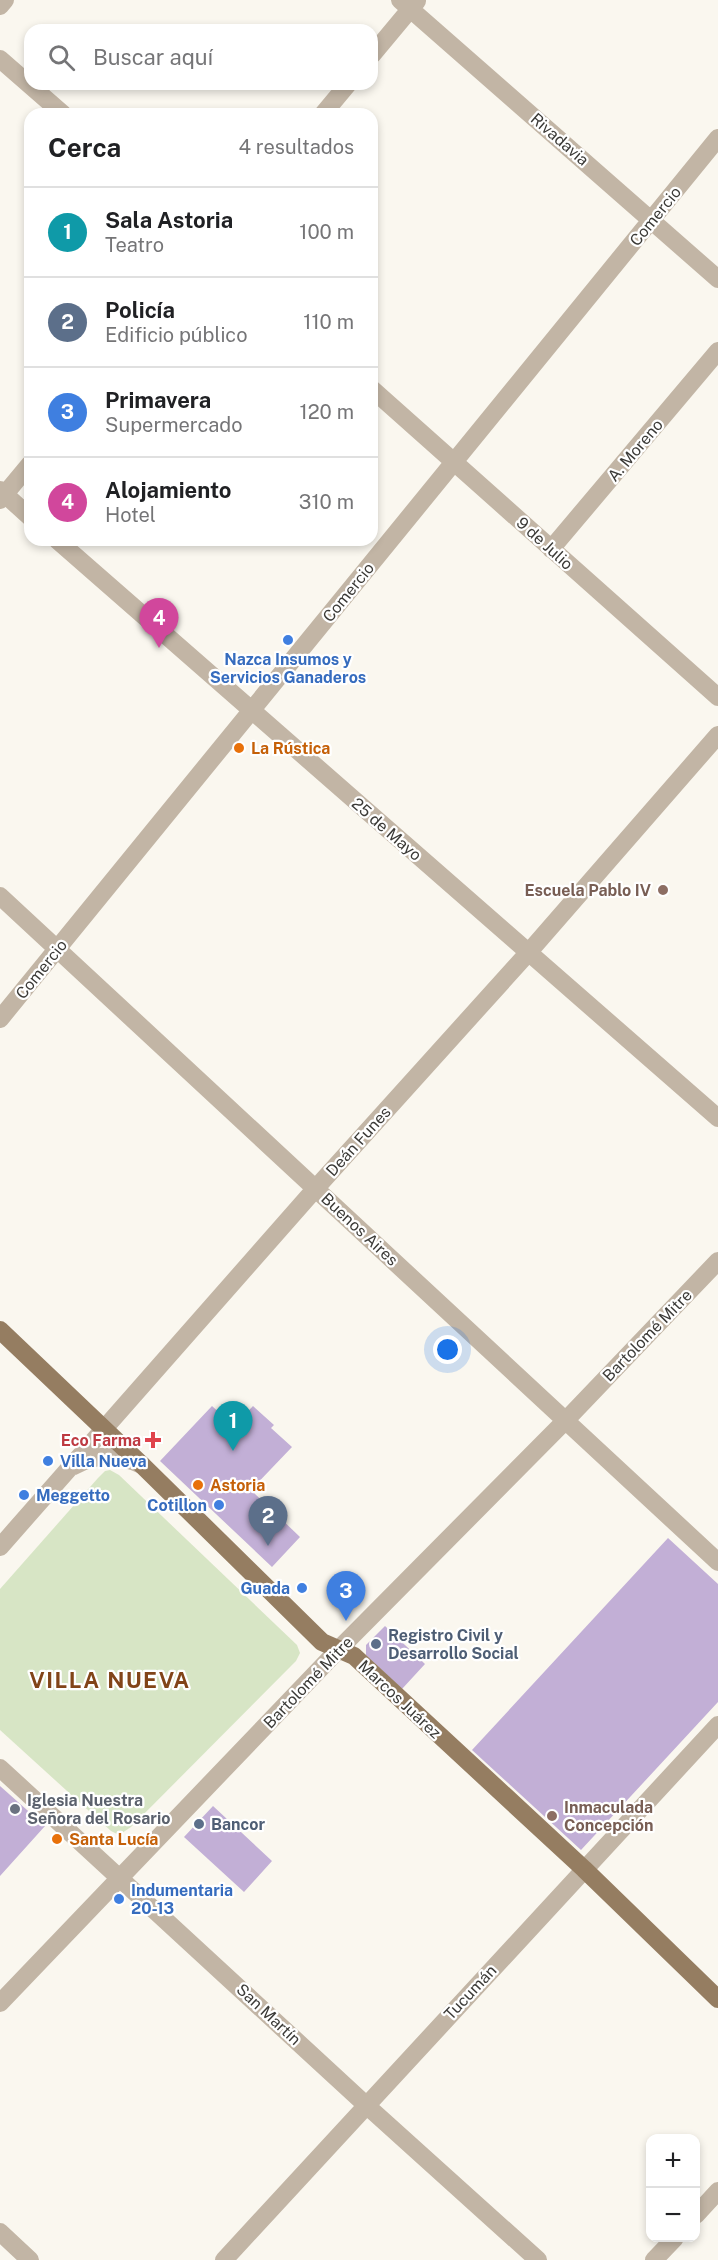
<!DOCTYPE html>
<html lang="es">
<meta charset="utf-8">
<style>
body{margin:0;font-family:"Public Sans",sans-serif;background:#f2f2f2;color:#202124}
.controls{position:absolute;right:18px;bottom:18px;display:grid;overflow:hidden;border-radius:12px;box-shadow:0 3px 9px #0003}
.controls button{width:54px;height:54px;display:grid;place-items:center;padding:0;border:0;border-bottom:2px solid #e0e0e0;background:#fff;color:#202124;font:30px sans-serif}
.you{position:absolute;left:448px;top:1350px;width:21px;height:21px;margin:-15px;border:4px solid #fff;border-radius:50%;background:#1a73e8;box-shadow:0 0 0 9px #1a73e833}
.badge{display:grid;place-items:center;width:39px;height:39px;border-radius:50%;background:#8e4c1b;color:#fff;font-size:20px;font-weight:700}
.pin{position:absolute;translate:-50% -50px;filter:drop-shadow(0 2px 3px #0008)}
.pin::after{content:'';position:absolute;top:32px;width:21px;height:18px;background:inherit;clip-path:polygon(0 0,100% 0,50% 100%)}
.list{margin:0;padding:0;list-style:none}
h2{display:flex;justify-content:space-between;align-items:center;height:78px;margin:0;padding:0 24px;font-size:26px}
h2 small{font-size:20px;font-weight:400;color:#757577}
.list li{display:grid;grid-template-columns:39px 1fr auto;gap:18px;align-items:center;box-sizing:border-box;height:90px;padding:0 24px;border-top:2px solid #e0e0e0}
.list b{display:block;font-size:22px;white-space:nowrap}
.list p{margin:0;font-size:20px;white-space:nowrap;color:#757577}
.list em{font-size:20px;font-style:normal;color:#757577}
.icon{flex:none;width:33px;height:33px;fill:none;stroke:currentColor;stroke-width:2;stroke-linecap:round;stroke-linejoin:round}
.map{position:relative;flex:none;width:718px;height:2260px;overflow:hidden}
.search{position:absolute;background:#fff;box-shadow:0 3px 9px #0003;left:24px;top:24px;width:354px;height:66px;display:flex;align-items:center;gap:15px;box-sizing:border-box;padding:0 21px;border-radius:18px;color:#757577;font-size:22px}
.panel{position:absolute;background:#fff;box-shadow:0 3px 9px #0003;left:24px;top:108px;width:354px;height:438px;border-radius:18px}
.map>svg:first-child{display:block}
.green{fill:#d7e5c5}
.building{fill:#c2afd6}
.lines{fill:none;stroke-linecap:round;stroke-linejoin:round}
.minor{stroke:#c2b5a5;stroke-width:18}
.major{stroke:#957d61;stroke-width:18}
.shop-dot{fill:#3f7fe0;stroke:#fff;stroke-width:2}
.food-dot{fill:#e8710a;stroke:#fff;stroke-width:2}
.education-dot{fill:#8d6e63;stroke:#fff;stroke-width:2}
.health-dot{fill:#e0444e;stroke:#fff;stroke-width:2}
.service-dot{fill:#5c6f8a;stroke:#fff;stroke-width:2}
.worship-dot{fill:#6b7280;stroke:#fff;stroke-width:2}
.labels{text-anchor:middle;stroke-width:4.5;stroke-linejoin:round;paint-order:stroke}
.street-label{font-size:16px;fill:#3b3a37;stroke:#fff}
.shop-label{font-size:16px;font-weight:bold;fill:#366cbe;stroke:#fff;text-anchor:start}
.food-label{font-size:16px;font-weight:bold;fill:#c56008;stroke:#fff;text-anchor:start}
.education-label{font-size:16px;font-weight:bold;fill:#785e54;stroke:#fff;text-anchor:end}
.health-label{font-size:16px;font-weight:bold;fill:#be3a42;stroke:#fff;text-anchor:end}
.service-label{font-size:16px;font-weight:bold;fill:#4e5e75;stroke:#fff;text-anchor:start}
.worship-label{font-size:16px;font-weight:bold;fill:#5b616d;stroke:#fff;text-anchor:start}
.district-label{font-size:22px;font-weight:bold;letter-spacing:1.5px;fill:#814418;stroke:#fff}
</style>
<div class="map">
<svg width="718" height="2260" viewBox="0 0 718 2260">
<rect width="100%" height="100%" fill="#faf7ef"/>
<path class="green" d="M 110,1470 L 119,1475 L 297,1645 L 300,1653 L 296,1661 L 131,1827 L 119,1835 L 111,1831 L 0,1730 L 0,1589 L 98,1478 L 105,1471 Z"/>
<path class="building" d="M 212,1406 L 234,1426 L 253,1406 L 274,1425 L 271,1428 L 292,1447 L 251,1490 L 300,1537 L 272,1567 L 160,1461 Z
M 668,1538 L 718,1584 L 718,1702 L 581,1850 L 472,1750 Z
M 385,1626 L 425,1664 L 402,1689 L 366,1655 L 366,1645 Z
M 0,1786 L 45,1826 L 0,1876 Z
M 213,1806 L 272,1861 L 244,1892 L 184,1837 Z"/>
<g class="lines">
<path class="minor" d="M 400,0 L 718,279
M 0,6 L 5,0
M 372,55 L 417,1
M 0,59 L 63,114
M 323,114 L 348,84
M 372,389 L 718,697
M 0,490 L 30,517
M 0,500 L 30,464
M 57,540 L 718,1118
M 551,549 L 718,351
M 0,896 L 718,1562
M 0,1019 L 718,138
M 74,1466 C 97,1453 118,1454 142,1465
M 0,1547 L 316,1188 L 528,953 L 718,735
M 0,1768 L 366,2105 L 538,2260
M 0,2003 L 339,1649 L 566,1420 L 718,1261
M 696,2215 L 718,2191
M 0,2232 L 30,2260
M 224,2260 L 718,1725
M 654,2260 L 675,2238"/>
<path class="major" d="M 0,1330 L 143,1466 L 322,1642 L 354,1656 L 584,1869 L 718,1999"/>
</g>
<g class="shop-dot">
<circle cx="288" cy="640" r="6"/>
<circle cx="48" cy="1461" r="6"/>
<circle cx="24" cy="1495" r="6"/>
<circle cx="219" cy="1505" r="6"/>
<circle cx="302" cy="1588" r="6"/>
<circle cx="119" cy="1899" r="6"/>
</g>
<g class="food-dot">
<circle cx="239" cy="748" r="6"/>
<circle cx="198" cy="1485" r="6"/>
<circle cx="57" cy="1839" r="6"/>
</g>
<g class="education-dot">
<circle cx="663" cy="890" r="6"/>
<circle cx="552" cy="1816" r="6"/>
</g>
<path class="health-dot" d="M150 1431h6v6h6v6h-6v6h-6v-6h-6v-6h6z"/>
<g class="service-dot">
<circle cx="376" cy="1644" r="6"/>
<circle cx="199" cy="1824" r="6"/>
</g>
<circle class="worship-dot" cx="15" cy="1809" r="6"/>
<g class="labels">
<g class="street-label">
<text transform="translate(560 139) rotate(41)" y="6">Rivadavia</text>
<text transform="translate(655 216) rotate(-51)" y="6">Comercio</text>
<text transform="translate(635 450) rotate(-50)" y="6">A. Moreno</text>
<text transform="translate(545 543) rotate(42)" y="6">9 de Julio</text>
<text transform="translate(348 592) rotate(-51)" y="6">Comercio</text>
<text transform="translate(387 829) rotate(41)" y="6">25 de Mayo</text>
<text transform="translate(41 969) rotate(-51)" y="6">Comercio</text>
<text transform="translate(358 1141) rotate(-48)" y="6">Deán Funes</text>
<text transform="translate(360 1229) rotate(43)" y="6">Buenos Aires</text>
<text transform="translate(647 1335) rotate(-46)" y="6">Bartolomé Mitre</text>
<text transform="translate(308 1682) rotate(-46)" y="6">Bartolomé Mitre</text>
<text transform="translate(400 1699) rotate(43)" y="6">Marcos Juárez</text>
<text transform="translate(470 1992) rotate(-47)" y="6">Tucumán</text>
<text transform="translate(269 2014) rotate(43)" y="6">San Martín</text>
</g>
<g class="shop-label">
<text x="288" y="665" text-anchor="middle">Nazca Insumos y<tspan x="288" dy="18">Servicios Ganaderos</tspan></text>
<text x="60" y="1467">Villa Nueva</text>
<text x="36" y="1501">Meggetto</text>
<text x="207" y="1511" text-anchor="end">Cotillon</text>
<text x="290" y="1594" text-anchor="end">Guada</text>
<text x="131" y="1896">Indumentaria<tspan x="131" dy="18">20-13</tspan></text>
</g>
<g class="food-label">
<text x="251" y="754">La Rústica</text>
<text x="210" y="1491">Astoria</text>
<text x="69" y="1845">Santa Lucía</text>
</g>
<g class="education-label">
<text x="651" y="896">Escuela Pablo IV</text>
<text x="564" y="1813" text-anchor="start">Inmaculada<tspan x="564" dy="18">Concepción</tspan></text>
</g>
<g class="health-label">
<text x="141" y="1446">Eco Farma</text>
</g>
<g class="service-label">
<text x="388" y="1641">Registro Civil y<tspan x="388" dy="18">Desarrollo Social</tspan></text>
<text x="211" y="1830">Bancor</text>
</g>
<g class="worship-label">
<text x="27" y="1806">Iglesia Nuestra<tspan x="27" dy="18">Señora del Rosario</tspan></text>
</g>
<g class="district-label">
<text x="110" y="1688">VILLA NUEVA</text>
</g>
</g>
</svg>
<div class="controls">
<button>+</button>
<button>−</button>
</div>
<div class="you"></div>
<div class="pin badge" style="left:233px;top:1451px;background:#0f9aa8">1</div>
<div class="pin badge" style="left:268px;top:1546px;background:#5c6f8a">2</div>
<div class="pin badge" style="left:346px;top:1621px;background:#3f7fe0">3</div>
<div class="pin badge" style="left:159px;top:648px;background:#d1479c">4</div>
<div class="search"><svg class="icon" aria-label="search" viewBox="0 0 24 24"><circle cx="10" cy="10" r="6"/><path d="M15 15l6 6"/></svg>Buscar aquí</div>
<section class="panel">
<h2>Cerca<small>4 resultados</small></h2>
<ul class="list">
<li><span class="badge" style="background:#0f9aa8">1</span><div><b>Sala Astoria</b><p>Teatro</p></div><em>100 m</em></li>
<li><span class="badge" style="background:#5c6f8a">2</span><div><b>Policía</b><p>Edificio público</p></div><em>110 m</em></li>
<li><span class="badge" style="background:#3f7fe0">3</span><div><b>Primavera</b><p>Supermercado</p></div><em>120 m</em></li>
<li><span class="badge" style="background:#d1479c">4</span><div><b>Alojamiento</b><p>Hotel</p></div><em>310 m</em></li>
</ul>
</section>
</div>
